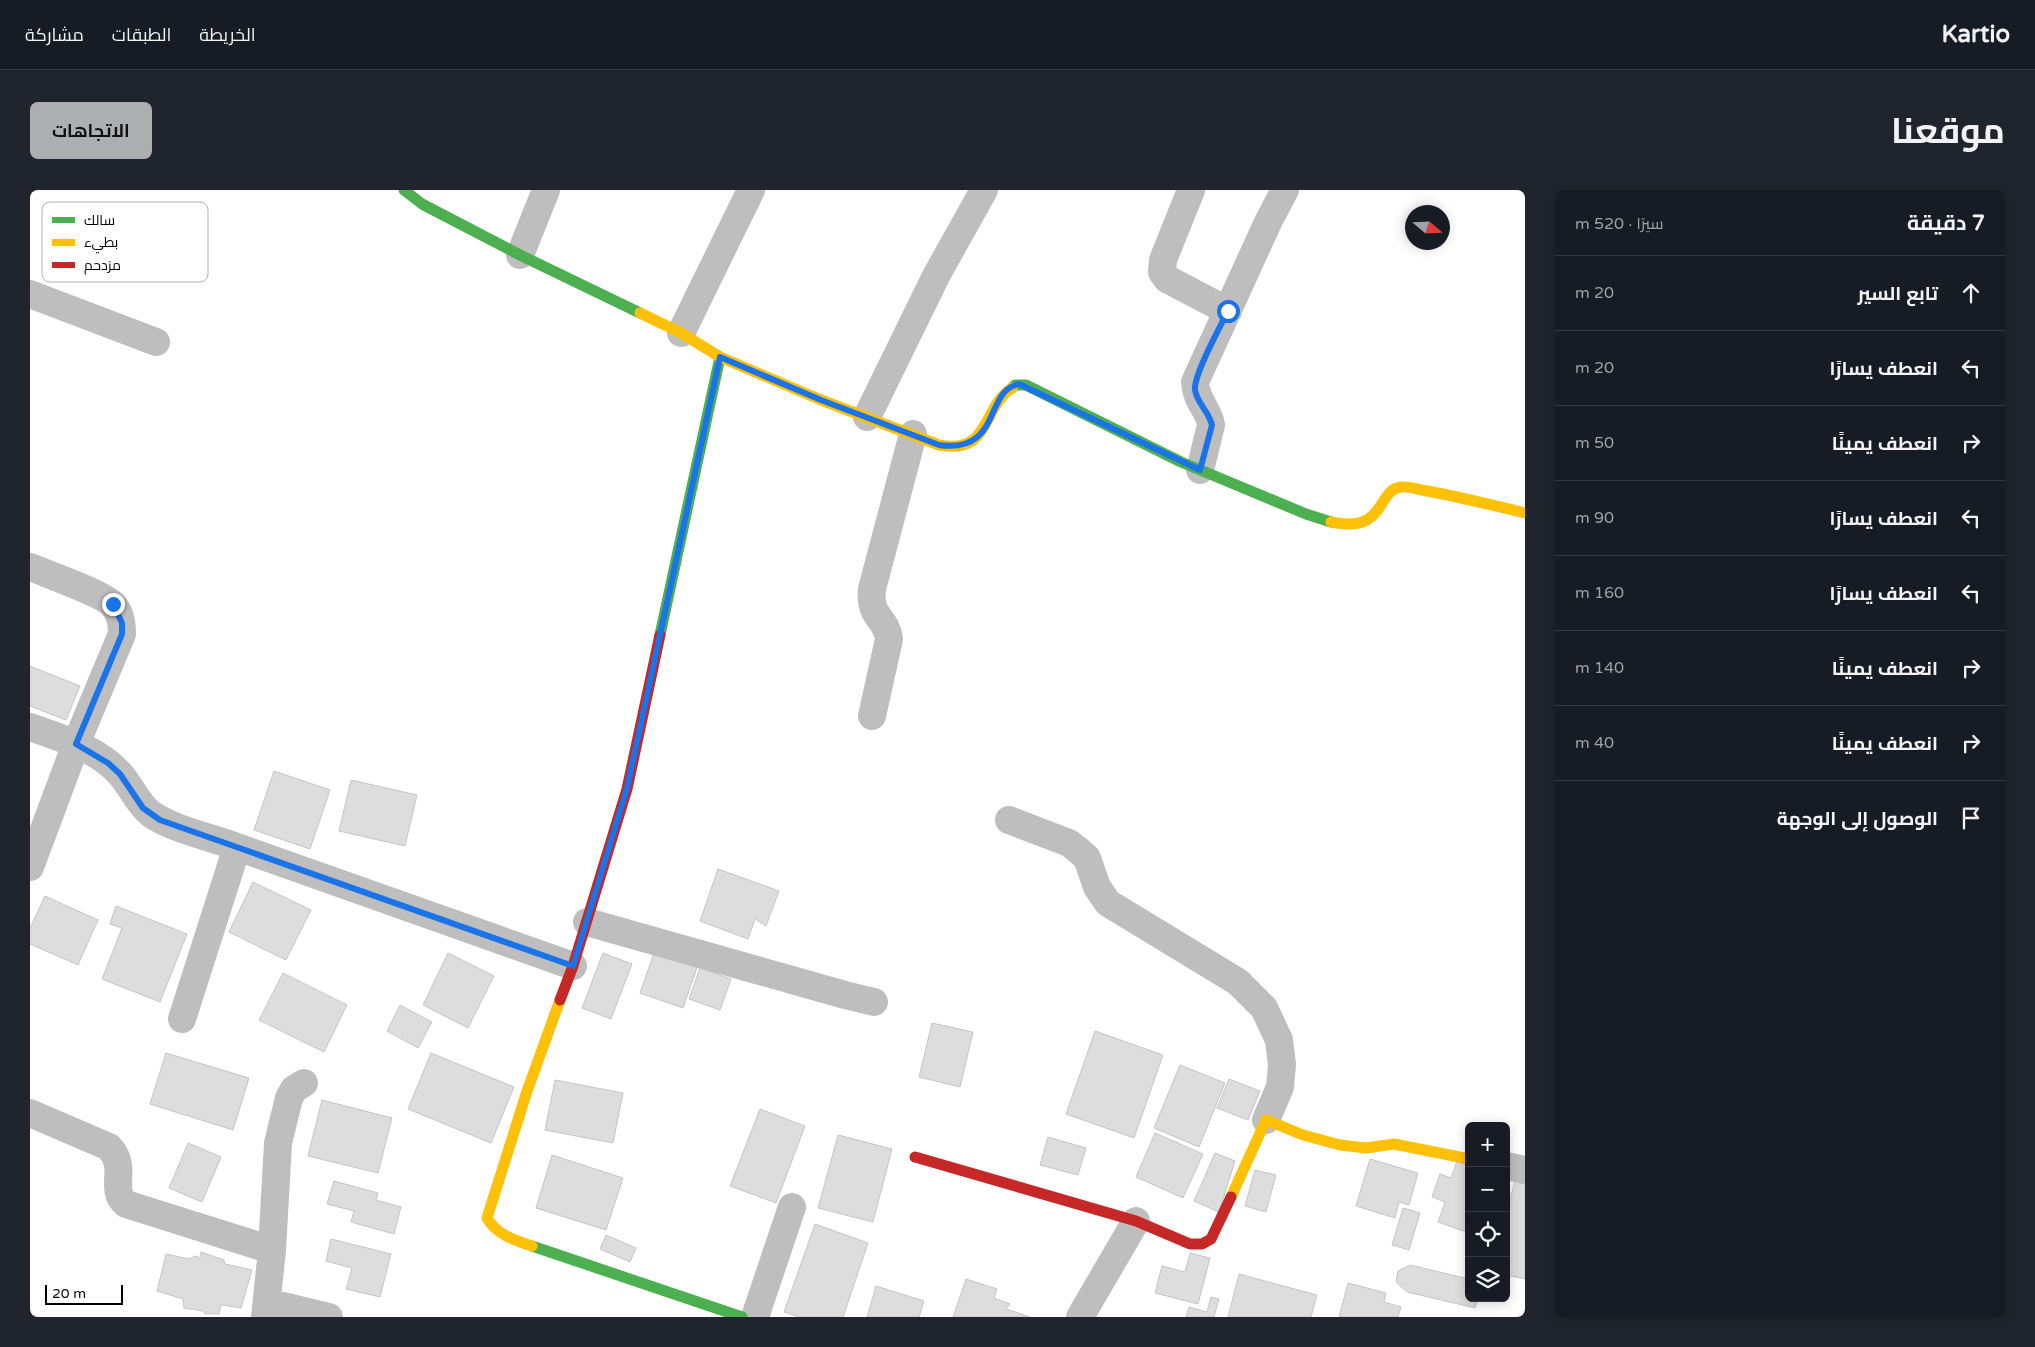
<!DOCTYPE html>
<html lang="ar">
<meta charset="utf-8">
<style>
body{margin:0;font-family:"Varela Round",Cairo,sans-serif;background:#20242c;color:#f1f3f6;direction:rtl}
.controls{position:absolute;right:15px;bottom:15px;display:grid;overflow:hidden;border-radius:8px;box-shadow:0 2px 12px #0003}
.controls button{width:45px;height:45px;display:grid;place-items:center;padding:0;border:0;border-bottom:1px solid #363941;background:#171b24;color:#f1f3f6;font:25px sans-serif}
.compass{position:absolute;left:1375px;top:15px;width:45px;height:45px;border-radius:50%;background:#171b24;box-shadow:0 2px 12px #0003;rotate:109deg}
.scale{position:absolute;left:15px;bottom:12px;width:78px;box-sizing:border-box;padding-left:5px;border:2px solid #000;border-top:0;font-size:14px;line-height:18px;white-space:nowrap;color:#000;-webkit-text-stroke:4px #fff;paint-order:stroke}
.stop{position:absolute;width:15px;height:15px;margin:-11px;border:4px solid #1a73e8;border-radius:50%;background:#fff}
.stop.end{background:#1a73e8;border-color:#fff;box-shadow:0 1px 5px #0008}
.list{margin:0;padding:0;list-style:none}
h2{display:flex;justify-content:space-between;align-items:center;height:65px;margin:0;padding:0 20px;font-size:21px}
h2 small{font-size:16px;font-weight:400;color:#9ea1a6}
.list li{display:grid;grid-template-columns:32px 1fr auto;gap:15px;align-items:center;box-sizing:border-box;height:75px;padding:0 20px;border-top:1px solid #363941}
.list b{display:block;font-size:19px;white-space:nowrap}
.list em{font-size:16px;font-style:normal;color:#9ea1a6}
.icon{flex:none;width:28px;height:28px;fill:none;stroke:currentColor;stroke-width:2;stroke-linecap:round;stroke-linejoin:round}
.map{position:relative;flex:none;width:1495px;height:1127px;overflow:hidden;direction:ltr;border-radius:8px}
header{display:flex;align-items:center;gap:30px;box-sizing:border-box;height:70px;padding:0 25px;background:#171b24;border-bottom:1px solid #363941}
header strong{font-size:24px}
nav{display:flex;gap:28px;margin-inline-start:auto;font-size:18px}
.intro{display:flex;align-items:center;justify-content:space-between;box-sizing:border-box;height:120px;padding:0 30px}
h1{margin:0;font-size:35px}
.button{padding:12px 22px;border-radius:8px;background:#adaeaf;color:#111;font-size:18px;font-weight:700}
main{display:flex;gap:30px;padding:0 30px}
aside{flex:1;background:#171b24;border-radius:8px;box-shadow:0 2px 12px #0003}
.map>svg:first-child{display:block}
.building{fill:#ddd;stroke:#c5c5c5}
.lines{fill:none;stroke-linecap:round;stroke-linejoin:round}
.street{stroke:#bebebe;stroke-width:28}
.fast{stroke:#4caf50;stroke-width:11}
.slow{stroke:#ffc107;stroke-width:11}
.jam{stroke:#c62828;stroke-width:11}
.route{stroke:#1a73e8;stroke-width:6}
.key{fill:#fff;stroke:#b2b2b2;stroke-width:1}
.key-label{font-size:14px;fill:#000}
</style>
<header>
<strong>Kartio</strong>
<nav><a>الخريطة</a><a>الطبقات</a><a>مشاركة</a></nav>
</header>
<div class="intro"><h1>موقعنا</h1><a class="button">الاتجاهات</a></div>
<main>
<aside>
<h2>7 دقيقة<small>سيرًا · 520 m</small></h2>
<ul class="list">
<li><svg class="icon" aria-label="ahead" viewBox="0 0 24 24"><path d="M12 20V5M6 11l6-6 6 6"/></svg><div><b>تابع السير</b></div><em>20 m</em></li>
<li><svg class="icon" aria-label="left" viewBox="0 0 24 24"><path d="M17 20v-9H6M10 6l-5 5 5 5"/></svg><div><b>انعطف يسارًا</b></div><em>20 m</em></li>
<li><svg class="icon" aria-label="right" viewBox="0 0 24 24"><path d="M7 20v-9h11M14 6l5 5-5 5"/></svg><div><b>انعطف يمينًا</b></div><em>50 m</em></li>
<li><svg class="icon" aria-label="left" viewBox="0 0 24 24"><path d="M17 20v-9H6M10 6l-5 5 5 5"/></svg><div><b>انعطف يسارًا</b></div><em>90 m</em></li>
<li><svg class="icon" aria-label="left" viewBox="0 0 24 24"><path d="M17 20v-9H6M10 6l-5 5 5 5"/></svg><div><b>انعطف يسارًا</b></div><em>160 m</em></li>
<li><svg class="icon" aria-label="right" viewBox="0 0 24 24"><path d="M7 20v-9h11M14 6l5 5-5 5"/></svg><div><b>انعطف يمينًا</b></div><em>140 m</em></li>
<li><svg class="icon" aria-label="right" viewBox="0 0 24 24"><path d="M7 20v-9h11M14 6l5 5-5 5"/></svg><div><b>انعطف يمينًا</b></div><em>40 m</em></li>
<li><svg class="icon" aria-label="arrive" viewBox="0 0 24 24"><path d="M6 21V4h12l-3 4 3 4H6"/></svg><div><b>الوصول إلى الوجهة</b></div></li>
</ul>
</aside>
<div class="map">
<svg width="1495" height="1127" viewBox="0 0 1495 1127">
<rect width="100%" height="100%" fill="#fff"/>
<path class="building" d="M 0,476 L 50,496 L 36,530 L 0,516 Z
M 244,581 L 300,600 L 280,659 L 224,640 Z
M 321,590 L 387,605 L 375,656 L 309,641 Z
M 688,679 L 749,701 L 736,736 L 725,729 L 718,749 L 670,731 Z
M 223,692 L 281,720 L 256,770 L 199,742 Z
M 15,706 L 68,730 L 48,775 L 0,754 L 0,738 Z
M 86,716 L 157,744 L 130,812 L 72,789 L 92,738 L 80,734 Z
M 626,757 L 669,772 L 653,818 L 610,803 Z
M 418,763 L 464,786 L 438,838 L 393,815 Z
M 573,763 L 602,774 L 581,829 L 552,818 Z
M 670,778 L 701,789 L 690,820 L 659,809 Z
M 253,783 L 317,815 L 294,862 L 229,830 Z
M 370,815 L 402,832 L 388,858 L 357,841 Z
M 902,833 L 943,842 L 930,897 L 889,887 Z
M 1065,841 L 1133,865 L 1104,948 L 1036,924 Z
M 136,863 L 219,888 L 203,940 L 120,914 Z
M 401,863 L 484,897 L 461,953 L 378,919 Z
M 1150,875 L 1195,893 L 1169,957 L 1124,938 Z
M 1199,889 L 1230,901 L 1218,930 L 1187,918 Z
M 525,890 L 593,903 L 583,953 L 515,940 Z
M 292,910 L 362,928 L 348,983 L 278,966 Z
M 730,919 L 775,936 L 746,1013 L 700,996 Z
M 1125,943 L 1173,964 L 1153,1008 L 1106,987 Z
M 808,945 L 862,959 L 843,1032 L 788,1018 Z
M 1018,947 L 1056,958 L 1048,985 L 1010,975 Z
M 158,953 L 191,967 L 172,1012 L 139,998 Z
M 1185,963 L 1205,971 L 1189,1022 L 1164,1011 Z
M 522,965 L 593,988 L 576,1040 L 506,1018 Z
M 1340,969 L 1388,983 L 1379,1015 L 1369,1012 L 1365,1028 L 1326,1016 Z
M 1427,971 L 1439,975 L 1439,1043 L 1408,1032 L 1415,1012 L 1402,1007 L 1410,984 L 1421,988 Z
M 1225,980 L 1246,985 L 1236,1022 L 1215,1016 Z
M 1486,986 L 1495,988 L 1495,1089 L 1476,1085 L 1476,1026 Z
M 304,991 L 348,1003 L 346,1010 L 371,1017 L 364,1044 L 321,1032 L 324,1021 L 297,1014 Z
M 1373,1018 L 1390,1023 L 1379,1060 L 1362,1055 Z
M 785,1034 L 838,1053 L 813,1127 L 769,1127 L 754,1122 Z
M 576,1045 L 606,1058 L 600,1072 L 570,1059 Z
M 301,1049 L 361,1064 L 350,1107 L 316,1099 L 322,1078 L 296,1071 Z
M 171,1062 L 194,1070 L 195,1074 L 222,1080 L 211,1118 L 191,1115 L 189,1124 L 175,1124 L 173,1121 L 154,1118 L 153,1109 L 127,1101 L 136,1064 L 159,1069 L 165,1066 L 170,1068 Z
M 1160,1063 L 1180,1068 L 1168,1114 L 1125,1103 L 1132,1076 L 1155,1082 Z
M 1380,1075 L 1439,1089 L 1439,1108 L 1448,1108 L 1445,1118 L 1377,1102 L 1366,1092 L 1368,1081 Z
M 1209,1084 L 1287,1105 L 1281,1127 L 1198,1127 Z
M 936,1089 L 967,1099 L 964,1108 L 980,1114 L 976,1119 L 1000,1127 L 923,1127 Z
M 1318,1093 L 1356,1103 L 1354,1112 L 1371,1117 L 1368,1127 L 1309,1127 Z
M 846,1096 L 894,1111 L 889,1127 L 837,1127 Z
M 1181,1107 L 1189,1109 L 1184,1127 L 1156,1127 L 1159,1117 L 1177,1122 Z"/>
<g class="lines">
<path class="street" d="M 1161,0 L 1133,70 L 1132,82 L 1137,89 L 1198,121
M 490,65 L 516,0
M 0,104 L 126,152
M 651,143 L 721,0
M 837,227 L 906,86 L 954,0
M 1170,280 L 1181,235 C 1179,219 1166,212 1165,192 L 1239,30 L 1255,0
M 0,377 C 17,384 74,404 83,415 C 91,423 92,434 92,444 L 46,554 L 0,677
M 842,526 L 859,449 C 856,426 839,429 842,399 L 883,244
M 0,537 C 31,548 69,559 91,585 C 102,598 108,614 121,624 C 142,639 183,648 207,657
M 979,630 L 1039,653 L 1048,660 L 1057,668 L 1067,697 L 1078,713 L 1208,792 L 1234,818 L 1249,850 L 1252,875 L 1250,897 L 1236,930
M 557,732 L 815,805 L 844,812
M 152,829 L 207,657 L 543,776
M 0,923 L 79,957 C 99,978 78,999 96,1014 L 242,1060
M 1476,976 L 1495,980
M 237,1112 L 299,1127
M 235,1127 L 242,1060 L 248,953 L 259,908 L 264,899 L 274,893
M 725,1127 L 762,1017
M 1050,1127 L 1106,1031"/>
<path class="fast" d="M 374,0 L 392,14 L 490,65 L 610,123
M 982,198 L 985,195 L 996,195 L 1151,272 L 1276,324 L 1301,332
M 630,445 L 690,167
M 502,1056 L 712,1127"/>
<path class="slow" d="M 610,123 L 651,143 L 690,167 L 791,210 L 909,255 C 961,265 951,218 982,198
M 1301,332 C 1357,344 1346,300 1371,297 C 1379,296 1389,300 1397,301 C 1430,307 1462,315 1495,323
M 1201,1007 L 1236,930 L 1273,945 L 1310,955 L 1336,958 L 1364,954 L 1439,969
M 502,1056 C 484,1050 467,1045 457,1028 L 497,901 L 530,810"/>
<path class="jam" d="M 530,810 L 543,776 L 597,599 L 630,445
M 885,967 L 1106,1031 L 1160,1054 L 1172,1054 L 1181,1049 L 1201,1007"/>
</g>
<g class="lines">
<path class="route" d="M 83,414 L 92,433 L 92,444 L 46,554 L 78,573 L 90,584 L 113,618 L 130,630 L 543,776 L 597,598 L 690,167 L 791,210 L 909,255 C 972,264 954,200 989,194 L 1170,280 L 1182,235 C 1179,222 1167,213 1165,200 C 1163,186 1190,137 1198,121"/>
</g>
<rect x="12" y="12" width="166" height="80" rx="8" class="key"/>
<rect x="22" y="27" width="23" height="6" fill="#4caf50"/>
<rect x="22" y="49" width="23" height="7" fill="#ffc107"/>
<rect x="22" y="72" width="23" height="6" fill="#c62828"/>
<g class="key-label">
<text x="54" y="35">سالك</text>
<text x="54" y="57">بطيء</text>
<text x="54" y="80">مزدحم</text>
</g>
</svg>
<div class="controls">
<button>+</button>
<button>−</button>
<button><svg class="icon" aria-label="locate" viewBox="0 0 24 24"><circle cx="12" cy="12" r="6"/><path d="M12 2v4M12 18v4M2 12h4M18 12h4"/></svg></button>
<button><svg class="icon" aria-label="layers" viewBox="0 0 24 24"><path d="M12 4l9 5-9 5-9-5zM3 14l9 5 9-5"/></svg></button>
</div>
<svg class="compass" viewBox="-18 -18 36 36"><path d="M0-13l5 13h-10z" fill="#e53935"/><path d="M0 13l5-13h-10z" fill="#9ea1a6"/></svg>
<div class="scale">20 m</div>
<div class="stop" style="left:1198px;top:121px"></div>
<div class="stop end" style="left:83px;top:414px"></div>
</div>
</main>
